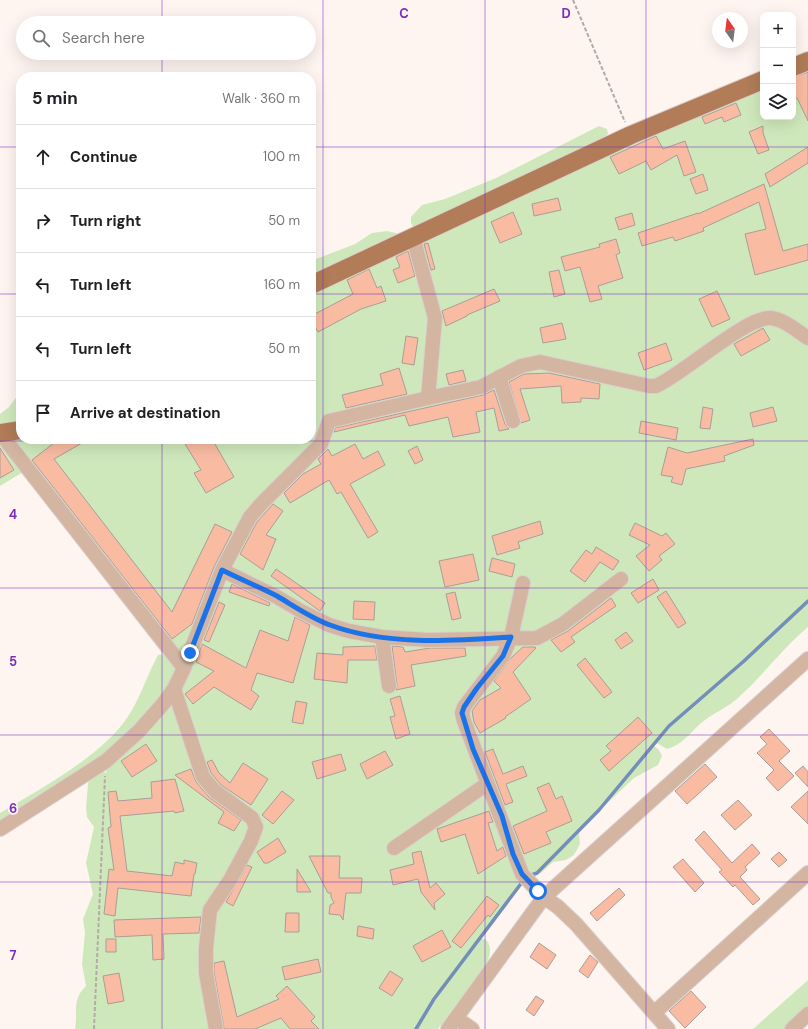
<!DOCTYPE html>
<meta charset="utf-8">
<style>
body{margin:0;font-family:"DM Sans",sans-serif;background:#f6f6f6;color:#202124}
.controls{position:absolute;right:12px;top:12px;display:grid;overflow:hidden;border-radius:8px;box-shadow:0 4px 16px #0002}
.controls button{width:36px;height:36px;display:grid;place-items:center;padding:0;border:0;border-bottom:1px solid #e0e0e0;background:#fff;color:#202124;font:20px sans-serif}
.compass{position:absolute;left:712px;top:12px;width:36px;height:36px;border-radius:50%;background:#fff;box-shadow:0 4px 16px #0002;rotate:346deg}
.stop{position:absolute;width:12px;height:12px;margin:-9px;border:3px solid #1a73e8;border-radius:50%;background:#fff}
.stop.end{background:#1a73e8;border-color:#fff;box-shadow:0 1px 4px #0008}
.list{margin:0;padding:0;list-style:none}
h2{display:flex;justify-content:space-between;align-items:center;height:52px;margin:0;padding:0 16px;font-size:17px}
h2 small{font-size:13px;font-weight:400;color:#757577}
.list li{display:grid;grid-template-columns:26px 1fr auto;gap:12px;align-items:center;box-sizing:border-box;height:64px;padding:0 16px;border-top:1px solid #e0e0e0}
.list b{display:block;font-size:15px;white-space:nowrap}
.list em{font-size:13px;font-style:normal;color:#757577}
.icon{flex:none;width:22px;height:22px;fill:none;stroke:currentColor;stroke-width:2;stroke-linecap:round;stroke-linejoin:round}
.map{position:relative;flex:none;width:808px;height:1029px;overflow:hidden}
.search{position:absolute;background:#fff;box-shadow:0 4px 16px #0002;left:16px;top:16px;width:300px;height:44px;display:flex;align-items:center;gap:10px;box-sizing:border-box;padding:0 14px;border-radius:22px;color:#757577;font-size:15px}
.panel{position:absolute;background:#fff;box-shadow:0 4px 16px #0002;left:16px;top:72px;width:300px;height:372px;border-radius:16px}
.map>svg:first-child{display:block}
.green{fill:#cfe8bb}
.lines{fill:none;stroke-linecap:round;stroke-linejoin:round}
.stream{stroke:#738fb9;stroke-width:3.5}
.building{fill:#f9bca3;stroke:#aa9d97}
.minor-casing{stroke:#d9d0cd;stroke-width:16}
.major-casing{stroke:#d9d0cd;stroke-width:20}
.path{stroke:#b3aba8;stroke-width:2;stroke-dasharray:4 2;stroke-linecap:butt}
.minor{stroke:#d3b5a1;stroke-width:14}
.major{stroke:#b17c57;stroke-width:18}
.route{stroke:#1a73e8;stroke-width:5}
.grid{fill:none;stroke:#7b2cbf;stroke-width:1;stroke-opacity:0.55}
.grid-label{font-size:13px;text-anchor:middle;font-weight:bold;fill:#7b2cbf;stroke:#fef5f1;stroke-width:3.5;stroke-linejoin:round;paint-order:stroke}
</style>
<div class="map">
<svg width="808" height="1029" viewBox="0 0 808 1029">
<rect width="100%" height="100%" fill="#fef5f1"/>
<path class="green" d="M 808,55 L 808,627 C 783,648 764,674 740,696 C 728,708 712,713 700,724 C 689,734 682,745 667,749 L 655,742 L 653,745 L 659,750 L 662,756 L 658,765 L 634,778 L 582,827 L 579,832 L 580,844 L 574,855 L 566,860 L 553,862 L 541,873 L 526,878 L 478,939 L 485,939 C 494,946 489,959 485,967 L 438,1029 L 75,1029 C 78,1010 72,999 86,986 L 82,964 L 85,933 L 83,919 L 93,894 L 86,863 L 94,827 L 87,817 L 86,808 L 88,783 L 94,774 L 103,771 L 106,773 L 107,762 L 126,741 L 0,824 L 0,813 C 40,789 100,757 127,718 C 140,699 147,675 158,655 L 165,654 L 28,469 L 0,486 L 0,432 L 21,439 L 311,439 L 311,261 L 355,244 L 372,233 L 387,231 L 400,234 L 763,76 L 763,117 L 793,117 L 793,62 Z
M 599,126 L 607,129 L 608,134 L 603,138 L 414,228 L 411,223 L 411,217 L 422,205 L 445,199 L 496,178 Z
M 21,391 L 21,422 L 5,426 L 0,423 L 0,414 L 9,407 Z
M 808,980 L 808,1007 L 785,1029 L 753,1029 Z"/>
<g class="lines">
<path class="stream" d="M 529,876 L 537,873 L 599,810 L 669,726 L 744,661 L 808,601
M 416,1029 L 434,999 L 523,881"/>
</g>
<path class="building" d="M 808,72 L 808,121 L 797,98 L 793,99 L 793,77 Z
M 736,103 L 741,115 L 724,122 L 722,117 L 705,124 L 702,117 Z
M 763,126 L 763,133 L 769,150 L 758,154 L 749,132 Z
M 656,136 L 663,149 L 685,141 L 696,172 L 684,176 L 677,155 L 651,170 L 646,161 L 619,174 L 610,157 Z
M 808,147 L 808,163 L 770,187 L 765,174 Z
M 703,174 L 708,190 L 696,194 L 690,179 Z
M 764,184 L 783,251 L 808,244 L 808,260 L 755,275 L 745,234 L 766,229 L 759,202 L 703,228 L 704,231 L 675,241 L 673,237 L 642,246 L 638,233 L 698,213 L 698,214 Z
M 558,198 L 561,210 L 534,216 L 532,204 Z
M 513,212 L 522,234 L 500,243 L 491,222 Z
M 632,213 L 635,225 L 619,230 L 615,218 Z
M 616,239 L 620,253 L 616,255 L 623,278 L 598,286 L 602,299 L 590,302 L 580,267 L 565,271 L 561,257 L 600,247 L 599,244 Z
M 428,243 L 435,269 L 431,270 L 424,244 Z
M 408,251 L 415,276 L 398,283 L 393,270 L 400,267 L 396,257 Z
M 369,269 L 377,288 L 381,286 L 386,301 L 361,309 L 318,332 L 311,320 L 311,316 L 353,294 L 347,280 Z
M 559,270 L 565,294 L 554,297 L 549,272 Z
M 494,289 L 500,301 L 467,315 L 467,316 L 446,326 L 442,311 Z
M 717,291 L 730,319 L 712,327 L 699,299 Z
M 562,323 L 566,339 L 543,343 L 540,328 Z
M 763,328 L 770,340 L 741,356 L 734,344 Z
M 406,336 L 418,338 L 414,365 L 402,363 Z
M 666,343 L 672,360 L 644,370 L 638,353 Z
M 399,368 L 407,394 L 346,408 L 342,395 L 383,385 L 380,374 Z
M 463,370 L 466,381 L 449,385 L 446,374 Z
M 549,373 L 600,384 L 599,399 L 581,398 L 581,402 L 562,403 L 561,386 L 520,389 L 530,420 L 521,423 L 509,382 L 524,374 Z
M 494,390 L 505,424 L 509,429 L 499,431 L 494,408 L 476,412 L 480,432 L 453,437 L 448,417 L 409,426 L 405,415 L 334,432 L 335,428 L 483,395 Z
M 703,407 L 713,409 L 710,429 L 700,428 Z
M 773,407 L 777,421 L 753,427 L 750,413 Z
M 641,421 L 678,428 L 676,440 L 639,433 Z
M 59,439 L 89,439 L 54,459 L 172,612 L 215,524 L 232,532 L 214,567 L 192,624 L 172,639 L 32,460 Z
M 182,439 L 212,439 L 234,477 L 206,493 L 194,473 L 201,470 Z
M 753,439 L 754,445 L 724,456 L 725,461 L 686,469 L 682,485 L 671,482 L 673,477 L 661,475 L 668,447 L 687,453 Z
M 355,444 L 363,459 L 378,451 L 385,465 L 350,484 L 378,532 L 368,538 L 341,492 L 337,494 L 329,480 L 290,503 L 284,493 L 303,474 L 321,464 L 318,459 L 328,449 L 332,456 Z
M 417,446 L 423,460 L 415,464 L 408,451 Z
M 0,448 L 14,470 L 0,478 Z
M 273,504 L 283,511 L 266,535 L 276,539 L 263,570 L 240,554 L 257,522 Z
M 540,521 L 543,534 L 518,542 L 520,548 L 497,555 L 492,536 Z
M 635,523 L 662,536 L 666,533 L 675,544 L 659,556 L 662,560 L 649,571 L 636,556 L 650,545 L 629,535 Z
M 596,547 L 619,561 L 613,570 L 600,562 L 585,582 L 570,571 L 586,550 L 592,554 Z
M 473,554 L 479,580 L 445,587 L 439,561 Z
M 492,558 L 515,564 L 512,577 L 489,571 Z
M 276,569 L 325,603 L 320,611 L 271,576 Z
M 653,579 L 659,590 L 638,603 L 631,593 Z
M 232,584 L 270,603 L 269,606 L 229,592 Z
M 666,591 L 686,623 L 678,628 L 657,597 Z
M 455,592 L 461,618 L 452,620 L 446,594 Z
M 611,598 L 616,606 L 571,637 L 575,642 L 561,652 L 551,640 L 568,631 Z
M 354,601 L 375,602 L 374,620 L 353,619 Z
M 219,602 L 225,605 L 209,642 L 204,640 Z
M 295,617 L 310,625 L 293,683 L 257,673 L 251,690 L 259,696 L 251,710 L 214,687 L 193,704 L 185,694 L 214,671 L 196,662 L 202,644 L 246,668 L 260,630 L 288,641 Z
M 626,632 L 633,641 L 621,649 L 615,640 Z
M 375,646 L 377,660 L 348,660 L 347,683 L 314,679 L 317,653 L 343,655 L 343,647 Z
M 392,646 L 403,647 L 405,652 L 430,648 L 465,648 L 466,656 L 411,665 L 415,686 L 396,690 L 397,685 Z
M 523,647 L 535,647 L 536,648 L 513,672 L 531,699 L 505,717 L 506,718 L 480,733 L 474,722 L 472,711 L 480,700 L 501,688 L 494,681 L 511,658 Z
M 585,658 L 612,692 L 604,698 L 577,665 Z
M 400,696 L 410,734 L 396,739 L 390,717 L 395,716 L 390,699 Z
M 296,701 L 307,703 L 303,724 L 292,722 Z
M 638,717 L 652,733 L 609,771 L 600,760 L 611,751 L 606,746 Z
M 769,729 L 790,751 L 779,761 L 794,776 L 778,791 L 766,778 L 774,770 L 757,753 L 767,744 L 760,737 Z
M 146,744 L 157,761 L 132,777 L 121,761 Z
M 493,749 L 503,774 L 523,766 L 527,776 L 506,784 L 513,802 L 505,805 L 485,752 Z
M 385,751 L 393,765 L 367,779 L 360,764 Z
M 341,754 L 346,770 L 317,779 L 312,762 Z
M 212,760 L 219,773 L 230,783 L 243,763 L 268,779 L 251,805 L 221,785 L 211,773 L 207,762 Z
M 705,764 L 717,777 L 687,804 L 675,791 Z
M 803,766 L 808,772 L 808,787 L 795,773 Z
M 191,769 L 196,782 L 209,797 L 241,820 L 234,831 L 218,823 L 224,812 L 175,775 Z
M 175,779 L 184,811 L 175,813 L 174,811 L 120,816 L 127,871 L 172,876 L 175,862 L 184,864 L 184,860 L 197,863 L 195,874 L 194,874 L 191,896 L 118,888 L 115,916 L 104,914 L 109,869 L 114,870 L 108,828 L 111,827 L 108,792 L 116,791 L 118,801 L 152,798 L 151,782 Z
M 549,783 L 556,799 L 562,796 L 572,821 L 546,832 L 551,843 L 524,854 L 513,826 L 547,811 L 537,788 Z
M 282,791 L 294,800 L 273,824 L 262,815 Z
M 808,791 L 808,824 L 791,807 Z
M 738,800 L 752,815 L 735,830 L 721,815 Z
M 489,811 L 493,822 L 488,823 L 497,851 L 503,847 L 506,856 L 478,874 L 465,834 L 441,842 L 437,829 Z
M 704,831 L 732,863 L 752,844 L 760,853 L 745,867 L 747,870 L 740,877 L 760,899 L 753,905 L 735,885 L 733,887 L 719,872 L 722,870 L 695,840 Z
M 278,838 L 286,852 L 268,863 L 264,863 L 257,852 Z
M 421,851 L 430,888 L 436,883 L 445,894 L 434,903 L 435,910 L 421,892 L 418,879 L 393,885 L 390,870 L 414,864 L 412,853 Z
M 779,852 L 787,860 L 779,867 L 771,859 Z
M 309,856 L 340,856 L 339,878 L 362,878 L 361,893 L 346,893 L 343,920 L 340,915 L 329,914 L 330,905 L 334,903 L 331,897 L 331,893 L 328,893 Z
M 683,859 L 704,883 L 695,892 L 673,867 Z
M 247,865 L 252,867 L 233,906 L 226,902 Z
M 297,869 L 311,892 L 297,892 Z
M 619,888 L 625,895 L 597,921 L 590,913 Z
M 487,896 L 499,905 L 490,917 L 488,915 L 461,948 L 452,941 Z
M 286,913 L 299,913 L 299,932 L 285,932 Z
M 201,917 L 199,933 L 163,934 L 164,959 L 153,960 L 152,935 L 115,937 L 114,920 Z
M 358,926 L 374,929 L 373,939 L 357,936 Z
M 442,930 L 451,947 L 422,962 L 413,946 Z
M 106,939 L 116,939 L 116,952 L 106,952 Z
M 539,943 L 556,955 L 547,969 L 530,957 Z
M 590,955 L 598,962 L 588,978 L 579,971 Z
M 318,959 L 321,972 L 285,980 L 282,967 Z
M 224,961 L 237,1017 L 279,999 L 276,996 L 287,986 L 315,1017 L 311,1021 L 319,1029 L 290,1029 L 281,1018 L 255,1029 L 224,1029 L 214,972 L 214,963 Z
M 390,971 L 403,979 L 392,996 L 379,988 Z
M 119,973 L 124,1001 L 108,1004 L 103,976 Z
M 691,991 L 706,1007 L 685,1028 L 669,1011 Z
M 536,996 L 544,1001 L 534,1016 L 526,1010 Z"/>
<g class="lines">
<g class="minor-casing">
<path id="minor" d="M 499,377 L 513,421
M 428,398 L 481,387 L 521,366 L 540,362 L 649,386 L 656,386 C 683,374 746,317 770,318 C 784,319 797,331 808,338
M 0,433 L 184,668
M 222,570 L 277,597 L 301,611 L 329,625 L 349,631 L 382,637 L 428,640 L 537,638 L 563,624 L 621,579
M 523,583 L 511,637 L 503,656 L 464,707 L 462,713 L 464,721 L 522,874 L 544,897 L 558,907 L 576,924 L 668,1029
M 382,637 L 389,686
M 174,689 L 203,777 L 215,791 L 252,818 L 256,827 L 251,841 L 230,880 L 210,910 L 206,948 L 206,973 L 216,1029
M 0,829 L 106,761 L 139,731 L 163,704 L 174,689 L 184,668 L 222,570 L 250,517 L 262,503 L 321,444 L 329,421 L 428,398 L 435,318 L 413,237
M 394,848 L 487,784
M 654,1013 L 808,873
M 456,1018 L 472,1029
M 448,1029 L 544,897 L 808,659
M 792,1029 L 808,1014"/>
</g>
<g class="major-casing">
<path id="major" d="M 793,67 L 808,61
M 311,285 L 631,135 L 763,80
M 0,433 L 21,430"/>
</g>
<path class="path" d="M 573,0 L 625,122
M 94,1029 L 105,776"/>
<use href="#minor" class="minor"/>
<use href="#major" class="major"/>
</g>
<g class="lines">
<path class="route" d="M 190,653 L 222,570 C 240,579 259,587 277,596 C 294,606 311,618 330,625 C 387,646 452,641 511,637 L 503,656 L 477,688 L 464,707 L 462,713 L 473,749 L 502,816 L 513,854 L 522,874 L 538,891"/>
</g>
<path class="grid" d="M 162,0 L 162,23M 323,0 L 323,1029M 485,0 L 485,1029M 646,0 L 646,1029M 162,53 L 162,77M 0,147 L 21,147M 311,147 L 808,147M 0,294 L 21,294M 311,294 L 808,294M 162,439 L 162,1029M 0,441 L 808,441M 0,588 L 808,588M 0,735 L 808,735M 0,882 L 808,882"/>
<g class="grid-label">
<text x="404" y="18">C</text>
<text x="566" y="18">D</text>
<text x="13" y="519">4</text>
<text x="13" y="666">5</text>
<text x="13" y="813">6</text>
<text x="13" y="960">7</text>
</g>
</svg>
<div class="controls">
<button>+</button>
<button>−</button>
<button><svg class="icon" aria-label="layers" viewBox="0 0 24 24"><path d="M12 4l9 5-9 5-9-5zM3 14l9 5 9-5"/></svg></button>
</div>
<svg class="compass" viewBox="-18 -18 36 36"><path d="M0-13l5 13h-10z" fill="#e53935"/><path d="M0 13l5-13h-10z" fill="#757577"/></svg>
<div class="stop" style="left:538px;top:891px"></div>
<div class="stop end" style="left:190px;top:653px"></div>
<div class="search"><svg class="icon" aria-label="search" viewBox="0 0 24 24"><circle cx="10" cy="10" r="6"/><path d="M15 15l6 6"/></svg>Search here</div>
<section class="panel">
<h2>5 min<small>Walk · 360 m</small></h2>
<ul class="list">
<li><svg class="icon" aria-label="ahead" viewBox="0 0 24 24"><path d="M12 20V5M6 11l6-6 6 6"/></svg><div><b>Continue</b></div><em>100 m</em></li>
<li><svg class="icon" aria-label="right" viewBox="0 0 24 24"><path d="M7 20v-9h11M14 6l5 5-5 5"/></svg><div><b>Turn right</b></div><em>50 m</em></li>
<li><svg class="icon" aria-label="left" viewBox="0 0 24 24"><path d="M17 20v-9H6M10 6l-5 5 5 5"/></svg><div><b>Turn left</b></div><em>160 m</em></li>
<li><svg class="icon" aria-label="left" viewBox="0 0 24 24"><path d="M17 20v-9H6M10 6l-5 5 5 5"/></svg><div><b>Turn left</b></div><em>50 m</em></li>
<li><svg class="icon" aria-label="arrive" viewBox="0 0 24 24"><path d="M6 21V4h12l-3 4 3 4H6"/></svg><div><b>Arrive at destination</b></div></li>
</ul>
</section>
</div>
